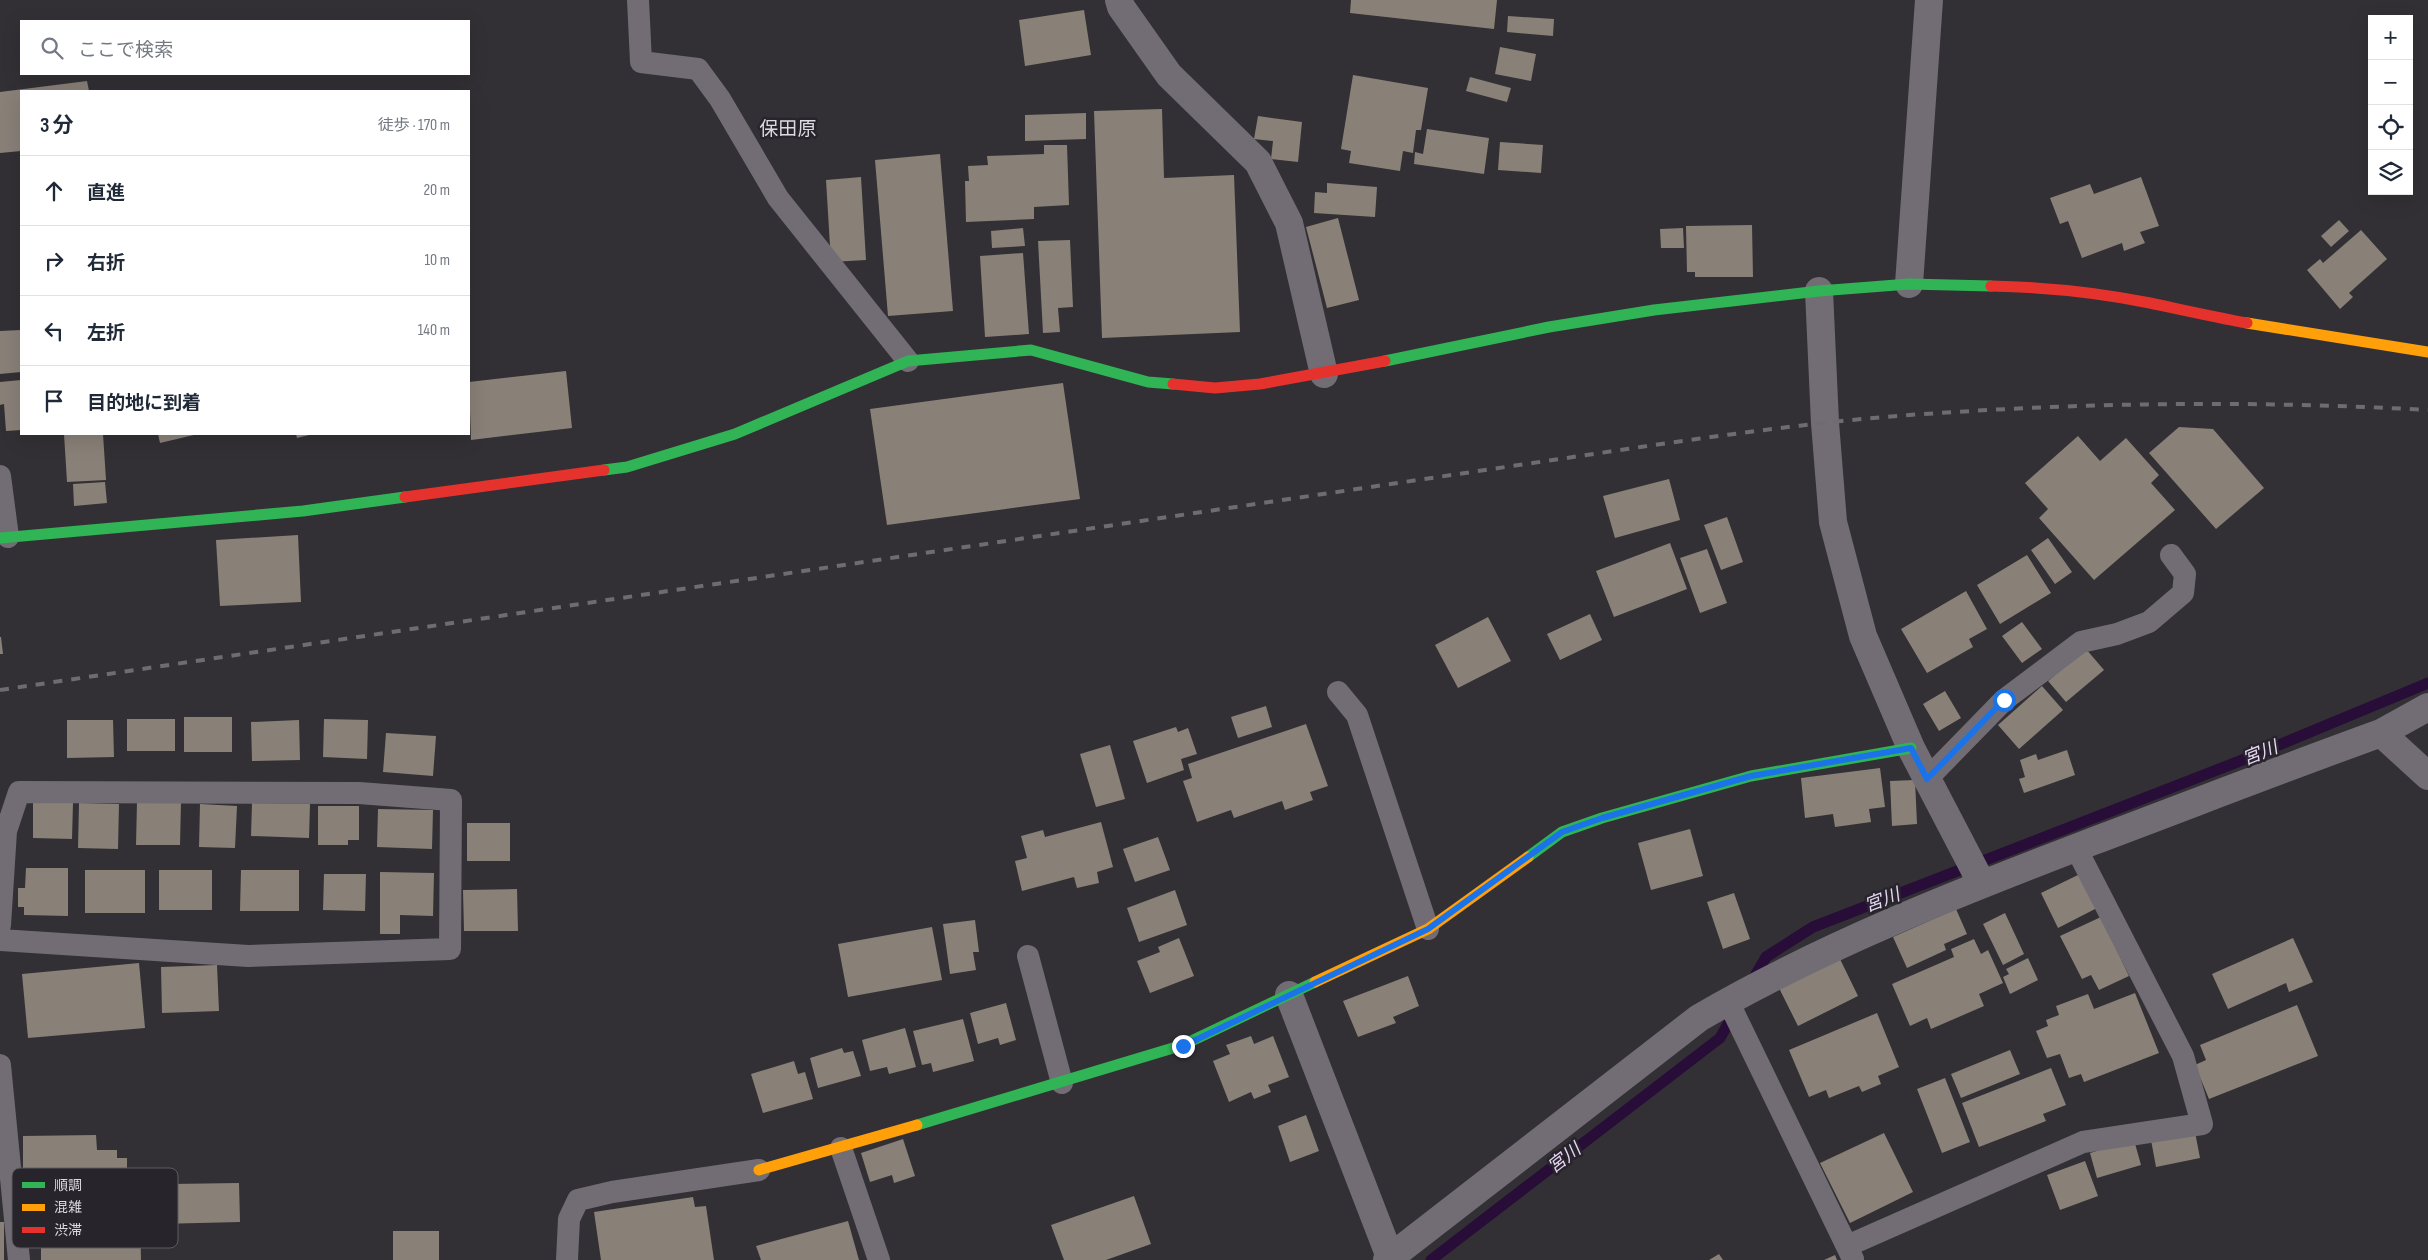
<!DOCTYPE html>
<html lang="ja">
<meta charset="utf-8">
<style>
body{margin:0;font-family:"Sofia Sans Condensed","Noto Sans JP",sans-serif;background:#f2f2f3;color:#1f2937}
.controls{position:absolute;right:15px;top:15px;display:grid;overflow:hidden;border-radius:0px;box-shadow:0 5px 20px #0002}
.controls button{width:45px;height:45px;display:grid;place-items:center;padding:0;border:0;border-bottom:1px solid #e0e1e3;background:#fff;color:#1f2937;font:25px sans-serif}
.stop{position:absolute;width:15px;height:15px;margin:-11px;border:4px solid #1a73e8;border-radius:50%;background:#fff}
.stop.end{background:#1a73e8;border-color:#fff;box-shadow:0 1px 5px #0008}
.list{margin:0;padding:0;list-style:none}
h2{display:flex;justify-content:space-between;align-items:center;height:65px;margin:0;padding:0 20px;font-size:21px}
h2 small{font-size:16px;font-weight:400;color:#747a83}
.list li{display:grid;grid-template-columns:32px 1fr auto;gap:15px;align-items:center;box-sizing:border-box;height:70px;padding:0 20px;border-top:1px solid #e0e1e3}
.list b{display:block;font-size:19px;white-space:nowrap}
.list em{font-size:16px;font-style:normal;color:#747a83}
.icon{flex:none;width:28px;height:28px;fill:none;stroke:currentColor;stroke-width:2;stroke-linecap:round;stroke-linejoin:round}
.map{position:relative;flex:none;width:2428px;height:1260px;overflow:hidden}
.search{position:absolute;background:#fff;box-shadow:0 5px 20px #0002;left:20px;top:20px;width:450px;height:55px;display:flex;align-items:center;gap:12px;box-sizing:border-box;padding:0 18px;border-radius:0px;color:#747a83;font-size:19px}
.panel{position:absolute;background:#fff;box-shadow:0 5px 20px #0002;left:20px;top:90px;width:450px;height:345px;border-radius:0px}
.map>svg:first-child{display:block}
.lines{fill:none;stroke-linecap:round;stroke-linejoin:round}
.stream{stroke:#270d38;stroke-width:11}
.building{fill:#898178}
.lane{stroke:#726d75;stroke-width:22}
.street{stroke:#726d75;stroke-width:28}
.fast{stroke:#30b455;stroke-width:11}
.slow{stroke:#ff9f0a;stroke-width:11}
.jam{stroke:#e5322d;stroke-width:11}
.rail{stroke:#6e6c70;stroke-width:4;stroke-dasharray:9 9;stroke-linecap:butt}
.route{stroke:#1a73e8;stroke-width:6}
.labels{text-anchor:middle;stroke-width:5;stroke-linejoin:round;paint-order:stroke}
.water-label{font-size:18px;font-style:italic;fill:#e8d7f7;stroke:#28242c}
.quarter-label{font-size:19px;fill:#dcdadf;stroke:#28242c}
.key{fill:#28242c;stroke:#5e5b62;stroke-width:1}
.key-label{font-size:14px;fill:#dcdadf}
</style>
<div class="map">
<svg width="2428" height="1260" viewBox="0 0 2428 1260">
<rect width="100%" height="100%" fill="#323034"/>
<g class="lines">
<path class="stream" d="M 1752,981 L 1766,957 L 1813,927 L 2250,757 L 2428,683
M 1431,1260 L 1720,1038 L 1734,1013"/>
</g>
<path class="building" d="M 1351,0 L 1497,0 L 1494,29 L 1350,13 Z
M 1084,10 L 1091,55 L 1025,66 L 1019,20 Z
M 1508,16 L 1554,19 L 1553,36 L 1507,32 Z
M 1500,47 L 1536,54 L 1531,81 L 1495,74 Z
M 1353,75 L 1428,88 L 1421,130 L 1416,130 L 1413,153 L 1403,151 L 1400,171 L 1349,163 L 1351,151 L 1341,149 Z
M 1470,77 L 1511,88 L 1507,102 L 1466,91 Z
M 87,81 L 89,91 L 21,91 L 21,151 L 0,153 L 0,92 Z
M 1162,109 L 1164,178 L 1234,175 L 1240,332 L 1102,338 L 1094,111 Z
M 1086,113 L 1086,139 L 1025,141 L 1025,115 Z
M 1258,116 L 1302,122 L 1298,162 L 1271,159 L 1273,141 L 1254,139 Z
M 1427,129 L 1489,138 L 1484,174 L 1414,164 L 1415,152 L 1423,154 Z
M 1500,142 L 1543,145 L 1541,173 L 1498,170 Z
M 1044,145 L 1067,145 L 1069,205 L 1034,207 L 1034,219 L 966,222 L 965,181 L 969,181 L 968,166 L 988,165 L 987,156 L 1044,154 Z
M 940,154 L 953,311 L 888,316 L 875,160 Z
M 861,177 L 866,260 L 831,262 L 826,180 Z
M 2141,177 L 2159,226 L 2140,232 L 2145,243 L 2124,251 L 2122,243 L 2082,258 L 2068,221 L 2060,224 L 2050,198 L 2090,184 L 2094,194 Z
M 1327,183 L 1377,187 L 1375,217 L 1314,213 L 1315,192 L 1327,193 Z
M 1338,218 L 1359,300 L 1327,308 L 1306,227 Z
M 2339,220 L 2349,231 L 2331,247 L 2321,236 Z
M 1752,225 L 1753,277 L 1695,277 L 1695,272 L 1687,272 L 1686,226 Z
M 1023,228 L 1025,246 L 992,248 L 991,231 Z
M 1683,228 L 1684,248 L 1661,248 L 1660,229 Z
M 2361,230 L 2387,259 L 2349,293 L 2353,297 L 2340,309 L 2307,270 L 2320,259 L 2323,263 Z
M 1070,240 L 1073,307 L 1058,308 L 1060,332 L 1043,333 L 1038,241 Z
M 1023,253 L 1029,334 L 985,337 L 980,256 Z
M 21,330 L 21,372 L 0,374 L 0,331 Z
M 566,371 L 572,428 L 471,440 L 469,382 Z
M 21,380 L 21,430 L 6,431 L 4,404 L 0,405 L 0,382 Z
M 1063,383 L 1080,499 L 887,525 L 870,409 Z
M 2179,427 L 2213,429 L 2264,488 L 2216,529 L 2149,453 Z
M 64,434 L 103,434 L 106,480 L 67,482 Z
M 158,434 L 198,434 L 160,443 Z
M 296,434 L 313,434 L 297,438 Z
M 2078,436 L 2100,461 L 2126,438 L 2159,475 L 2151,483 L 2175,510 L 2094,580 L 2039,518 L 2048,509 L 2025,483 Z
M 1669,479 L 1680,520 L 1615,538 L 1603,496 Z
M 105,482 L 107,503 L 74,506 L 73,484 Z
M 1727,517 L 1743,562 L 1721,570 L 1704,525 Z
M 298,535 L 301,602 L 220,606 L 216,540 Z
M 2048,538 L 2072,572 L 2055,584 L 2031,550 Z
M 1670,543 L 1687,589 L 1614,617 L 1596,571 Z
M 1707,549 L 1727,603 L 1700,613 L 1680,558 Z
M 2027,555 L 2051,593 L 2000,624 L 1977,585 Z
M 1966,591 L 1987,629 L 1969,639 L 1973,647 L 1927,673 L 1901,629 Z
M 1590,614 L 1602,640 L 1560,660 L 1547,634 Z
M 1488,617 L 1511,661 L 1458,688 L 1435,645 Z
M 2022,622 L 2042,649 L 2022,663 L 2002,636 Z
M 0,637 L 1,637 L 3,654 L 0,654 Z
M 2086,649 L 2104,670 L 2066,702 L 2048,681 Z
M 2042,686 L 2063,710 L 2019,749 L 1998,725 Z
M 1945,691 L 1961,718 L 1939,731 L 1923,704 Z
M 1266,706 L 1272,727 L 1238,738 L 1231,717 Z
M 184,717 L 232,717 L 232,752 L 184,752 Z
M 127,719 L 175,719 L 175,751 L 127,751 Z
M 324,719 L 368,720 L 367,759 L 323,757 Z
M 67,720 L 113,720 L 114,757 L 67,758 Z
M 299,720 L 300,760 L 252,761 L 251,722 Z
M 1306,724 L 1328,786 L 1310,792 L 1313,800 L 1285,810 L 1282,801 L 1234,818 L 1231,810 L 1197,822 L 1183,781 L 1192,778 L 1188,764 Z
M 1176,727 L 1178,732 L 1188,728 L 1197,754 L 1181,759 L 1184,770 L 1147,783 L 1133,741 Z
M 386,733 L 436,736 L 433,776 L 383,772 Z
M 1110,745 L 1125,799 L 1096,807 L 1080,754 Z
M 2067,750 L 2075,775 L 2024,793 L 2019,779 L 2025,777 L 2020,760 L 2036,754 L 2038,760 Z
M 1880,768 L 1885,807 L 1869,809 L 1871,822 L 1835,827 L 1833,814 L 1805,818 L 1801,778 Z
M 1915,780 L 1917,824 L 1892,826 L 1890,781 Z
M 137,802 L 181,802 L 180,845 L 136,845 Z
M 33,803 L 73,803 L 72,839 L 33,838 Z
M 79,803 L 119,804 L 118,849 L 78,848 Z
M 252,803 L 310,804 L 309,838 L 251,836 Z
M 200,804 L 237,806 L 235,848 L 199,847 Z
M 318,806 L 359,806 L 359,840 L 348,840 L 348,845 L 318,845 Z
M 378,809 L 433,810 L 432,849 L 377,847 Z
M 1101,822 L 1113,867 L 1097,872 L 1099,883 L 1077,888 L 1074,877 L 1022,891 L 1015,861 L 1027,858 L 1021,836 L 1043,830 L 1045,837 Z
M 467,823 L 510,823 L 510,861 L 467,861 Z
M 1690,829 L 1703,876 L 1651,890 L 1638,843 Z
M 1158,837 L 1170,870 L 1135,882 L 1123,849 Z
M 26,868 L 68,868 L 68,916 L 24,915 L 24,907 L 18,907 L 18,888 L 25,888 Z
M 85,870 L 145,870 L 145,913 L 85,913 Z
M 159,870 L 212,870 L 212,910 L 159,910 Z
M 241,870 L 299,870 L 299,911 L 240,911 Z
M 380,872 L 434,873 L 433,916 L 400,915 L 400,934 L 380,934 Z
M 324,874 L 366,874 L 365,911 L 323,910 Z
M 2080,874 L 2097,908 L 2058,928 L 2041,893 Z
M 517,889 L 518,931 L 464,931 L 463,890 Z
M 1175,890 L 1187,925 L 1139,942 L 1127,908 Z
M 1734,893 L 1750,939 L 1723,949 L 1707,902 Z
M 1956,909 L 1967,934 L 1944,944 L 1946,950 L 1907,968 L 1893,937 Z
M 2005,913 L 2024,954 L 2003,965 L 1983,924 Z
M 2101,917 L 2129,976 L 2099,990 L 2091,975 L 2082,979 L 2060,936 Z
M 975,920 L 979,952 L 973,952 L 976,970 L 950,974 L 943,924 Z
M 932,927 L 942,980 L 848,997 L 838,944 Z
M 1179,938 L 1194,976 L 1150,993 L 1137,961 L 1160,952 L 1158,947 Z
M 2293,938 L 2313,982 L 2289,992 L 2286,983 L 2228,1009 L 2212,974 Z
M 1974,939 L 1981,954 L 1988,950 L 2003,983 L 1979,994 L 1984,1006 L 1931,1029 L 1927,1018 L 1910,1026 L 1892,984 L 1954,957 L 1951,949 Z
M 2028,958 L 2038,980 L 2010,994 L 2003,977 L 2009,974 L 2006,969 Z
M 1840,959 L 1858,996 L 1798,1026 L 1779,988 Z
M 139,963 L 145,1028 L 28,1038 L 22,974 Z
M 217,965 L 219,1011 L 162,1013 L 161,967 Z
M 1408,976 L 1419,1006 L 1393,1017 L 1396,1023 L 1358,1037 L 1343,1001 Z
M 2135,993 L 2159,1053 L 2084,1082 L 2081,1074 L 2069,1078 L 2060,1054 L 2047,1058 L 2036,1031 L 2048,1026 L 2046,1020 L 2059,1015 L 2056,1006 L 2088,994 L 2094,1009 Z
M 1006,1003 L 1016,1040 L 1000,1045 L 998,1038 L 978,1044 L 970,1013 Z
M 2297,1005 L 2318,1056 L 2209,1099 L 2195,1065 L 2206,1060 L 2200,1045 Z
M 1877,1013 L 1899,1067 L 1878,1076 L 1881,1084 L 1862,1092 L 1859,1086 L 1829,1098 L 1826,1090 L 1809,1097 L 1789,1050 Z
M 963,1019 L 974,1061 L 933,1072 L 931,1063 L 922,1065 L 913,1031 Z
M 905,1028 L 916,1067 L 889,1074 L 887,1067 L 870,1071 L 862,1040 Z
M 1251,1036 L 1254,1044 L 1273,1036 L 1289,1077 L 1268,1085 L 1271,1092 L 1254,1099 L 1251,1092 L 1229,1102 L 1213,1061 L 1230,1054 L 1226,1045 Z
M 842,1048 L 844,1053 L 853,1051 L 861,1076 L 818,1088 L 810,1058 Z
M 2010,1050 L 2020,1074 L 1961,1098 L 1951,1074 Z
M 794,1061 L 798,1074 L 805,1072 L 813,1099 L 763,1113 L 751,1074 Z
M 2051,1068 L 2066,1105 L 2043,1114 L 2046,1121 L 1979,1147 L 1962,1103 Z
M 1945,1078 L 1970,1142 L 1942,1153 L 1917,1089 Z
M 1306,1115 L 1319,1151 L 1290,1162 L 1278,1126 Z
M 2195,1132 L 2200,1158 L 2156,1167 L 2151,1140 Z
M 1884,1133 L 1913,1192 L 1850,1223 L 1820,1163 Z
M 96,1135 L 97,1150 L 117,1150 L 117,1158 L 127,1158 L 127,1179 L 120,1179 L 120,1189 L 46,1190 L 46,1197 L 23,1197 L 23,1136 Z
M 903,1139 L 915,1176 L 894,1183 L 892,1175 L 870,1182 L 861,1153 Z
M 2134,1140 L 2141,1165 L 2097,1178 L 2090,1153 Z
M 2085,1161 L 2098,1196 L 2060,1210 L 2047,1175 Z
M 239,1183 L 240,1222 L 158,1224 L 157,1190 L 171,1190 L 171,1184 Z
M 1134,1196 L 1151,1244 L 1106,1260 L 1064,1260 L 1051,1225 Z
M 693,1197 L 695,1207 L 706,1206 L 714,1260 L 601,1260 L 594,1212 Z
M 140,1212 L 141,1260 L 41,1260 L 41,1213 Z
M 848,1221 L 859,1260 L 761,1260 L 756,1246 Z
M 0,1222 L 4,1222 L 4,1260 L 0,1260 Z
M 393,1231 L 439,1231 L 439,1260 L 393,1260 Z
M 1719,1254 L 1723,1260 L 1709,1260 Z
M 1835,1255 L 1837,1260 L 1824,1260 Z"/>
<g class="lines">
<path class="lane" d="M 638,0 L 641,62 L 698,69 L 720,99 L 778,198 L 908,361
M 0,476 L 8,537
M 1338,692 L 1357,715 L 1428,929
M 1927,779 L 2004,700 L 2081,642 L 2117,634 L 2149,622 L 2183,593 L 2185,574 L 2171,555
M 0,925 L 6,831 L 19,792 L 359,793 L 451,800 L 450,949 L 248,956 L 0,940
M 1028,956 L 1062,1083
M 1728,1001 L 1853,1259
M 0,1065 L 19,1260
M 841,1148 L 879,1260
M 1847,1246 L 2083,1142 L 2202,1124 L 2183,1056 L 2076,848
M 567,1260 L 569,1219 L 578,1200 L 612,1192 L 759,1170"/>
<path class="street" d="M 1119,0 L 1121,7 L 1169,75 L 1258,162 L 1289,223 L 1324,374
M 1909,284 L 1929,0
M 1819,291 L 1825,423 L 1833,522 L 1863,636 L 1911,748 L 1982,884
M 2381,733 L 2428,776
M 1289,995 L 1390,1257
M 1387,1260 L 1699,1018 C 1822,946 1958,893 2091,842 C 2187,806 2284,768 2381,733 L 2428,707"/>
<path class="fast" d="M 1385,361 L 1549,327 L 1654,310 L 1819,291 L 1909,284 L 1991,286
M 604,470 L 627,467 L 735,434 L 908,361 L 1031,350 L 1148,382 L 1173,384
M 0,538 L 303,511 L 405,497
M 1528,857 L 1562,832 L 1602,818 L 1751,776 L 1911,748
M 917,1125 L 1183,1045 L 1315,982"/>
<path class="slow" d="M 2247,323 L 2428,352
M 1315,982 L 1428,929 L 1528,857
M 759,1170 L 917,1125"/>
<path class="jam" d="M 1991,286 C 2041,287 2101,293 2150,303 C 2183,310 2214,317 2247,323
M 1173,384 L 1215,388 L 1260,384 L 1385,361
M 405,497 L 604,470"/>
<path class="rail" d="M 0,690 L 1627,449 C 1731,434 1835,419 1940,413 C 2103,402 2265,401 2428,410"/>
</g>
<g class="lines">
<path class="route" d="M 1183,1046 L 1428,929 L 1562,832 L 1602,818 L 1751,776 L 1911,748 L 1927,779 L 2004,700"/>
</g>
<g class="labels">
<g class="water-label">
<text transform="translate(2260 753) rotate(-22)" y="6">宮川</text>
<text transform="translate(1882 900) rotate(-21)" y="6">宮川</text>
<text transform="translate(1564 1158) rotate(-38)" y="6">宮川</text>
</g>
<g class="quarter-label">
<text x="788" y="135">保田原</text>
</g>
</g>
<rect x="12" y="1168" width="166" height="80" rx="8" class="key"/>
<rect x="22" y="1182" width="23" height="6" fill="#30b455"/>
<rect x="22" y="1204" width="23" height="7" fill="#ff9f0a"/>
<rect x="22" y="1227" width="23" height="6" fill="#e5322d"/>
<g class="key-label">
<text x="54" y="1190">順調</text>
<text x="54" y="1212">混雑</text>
<text x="54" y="1235">渋滞</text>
</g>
</svg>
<div class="controls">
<button>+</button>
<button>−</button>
<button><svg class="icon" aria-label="locate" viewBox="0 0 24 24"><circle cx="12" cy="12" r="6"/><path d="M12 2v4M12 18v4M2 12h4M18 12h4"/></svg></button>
<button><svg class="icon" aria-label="layers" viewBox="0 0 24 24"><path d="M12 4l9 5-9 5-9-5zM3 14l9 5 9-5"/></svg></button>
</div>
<div class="stop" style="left:2004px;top:700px"></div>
<div class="stop end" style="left:1183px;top:1046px"></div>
<div class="search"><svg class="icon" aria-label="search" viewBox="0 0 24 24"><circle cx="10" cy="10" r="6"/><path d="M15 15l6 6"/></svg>ここで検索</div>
<section class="panel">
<h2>3 分<small>徒歩 · 170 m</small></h2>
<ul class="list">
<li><svg class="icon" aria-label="ahead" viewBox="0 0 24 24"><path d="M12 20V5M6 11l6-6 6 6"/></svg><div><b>直進</b></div><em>20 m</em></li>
<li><svg class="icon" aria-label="right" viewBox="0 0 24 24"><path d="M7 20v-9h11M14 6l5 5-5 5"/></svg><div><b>右折</b></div><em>10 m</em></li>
<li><svg class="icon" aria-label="left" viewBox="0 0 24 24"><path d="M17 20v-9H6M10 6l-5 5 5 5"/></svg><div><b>左折</b></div><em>140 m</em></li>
<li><svg class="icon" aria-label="arrive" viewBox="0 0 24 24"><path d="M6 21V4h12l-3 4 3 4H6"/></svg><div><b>目的地に到着</b></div></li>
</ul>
</section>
</div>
